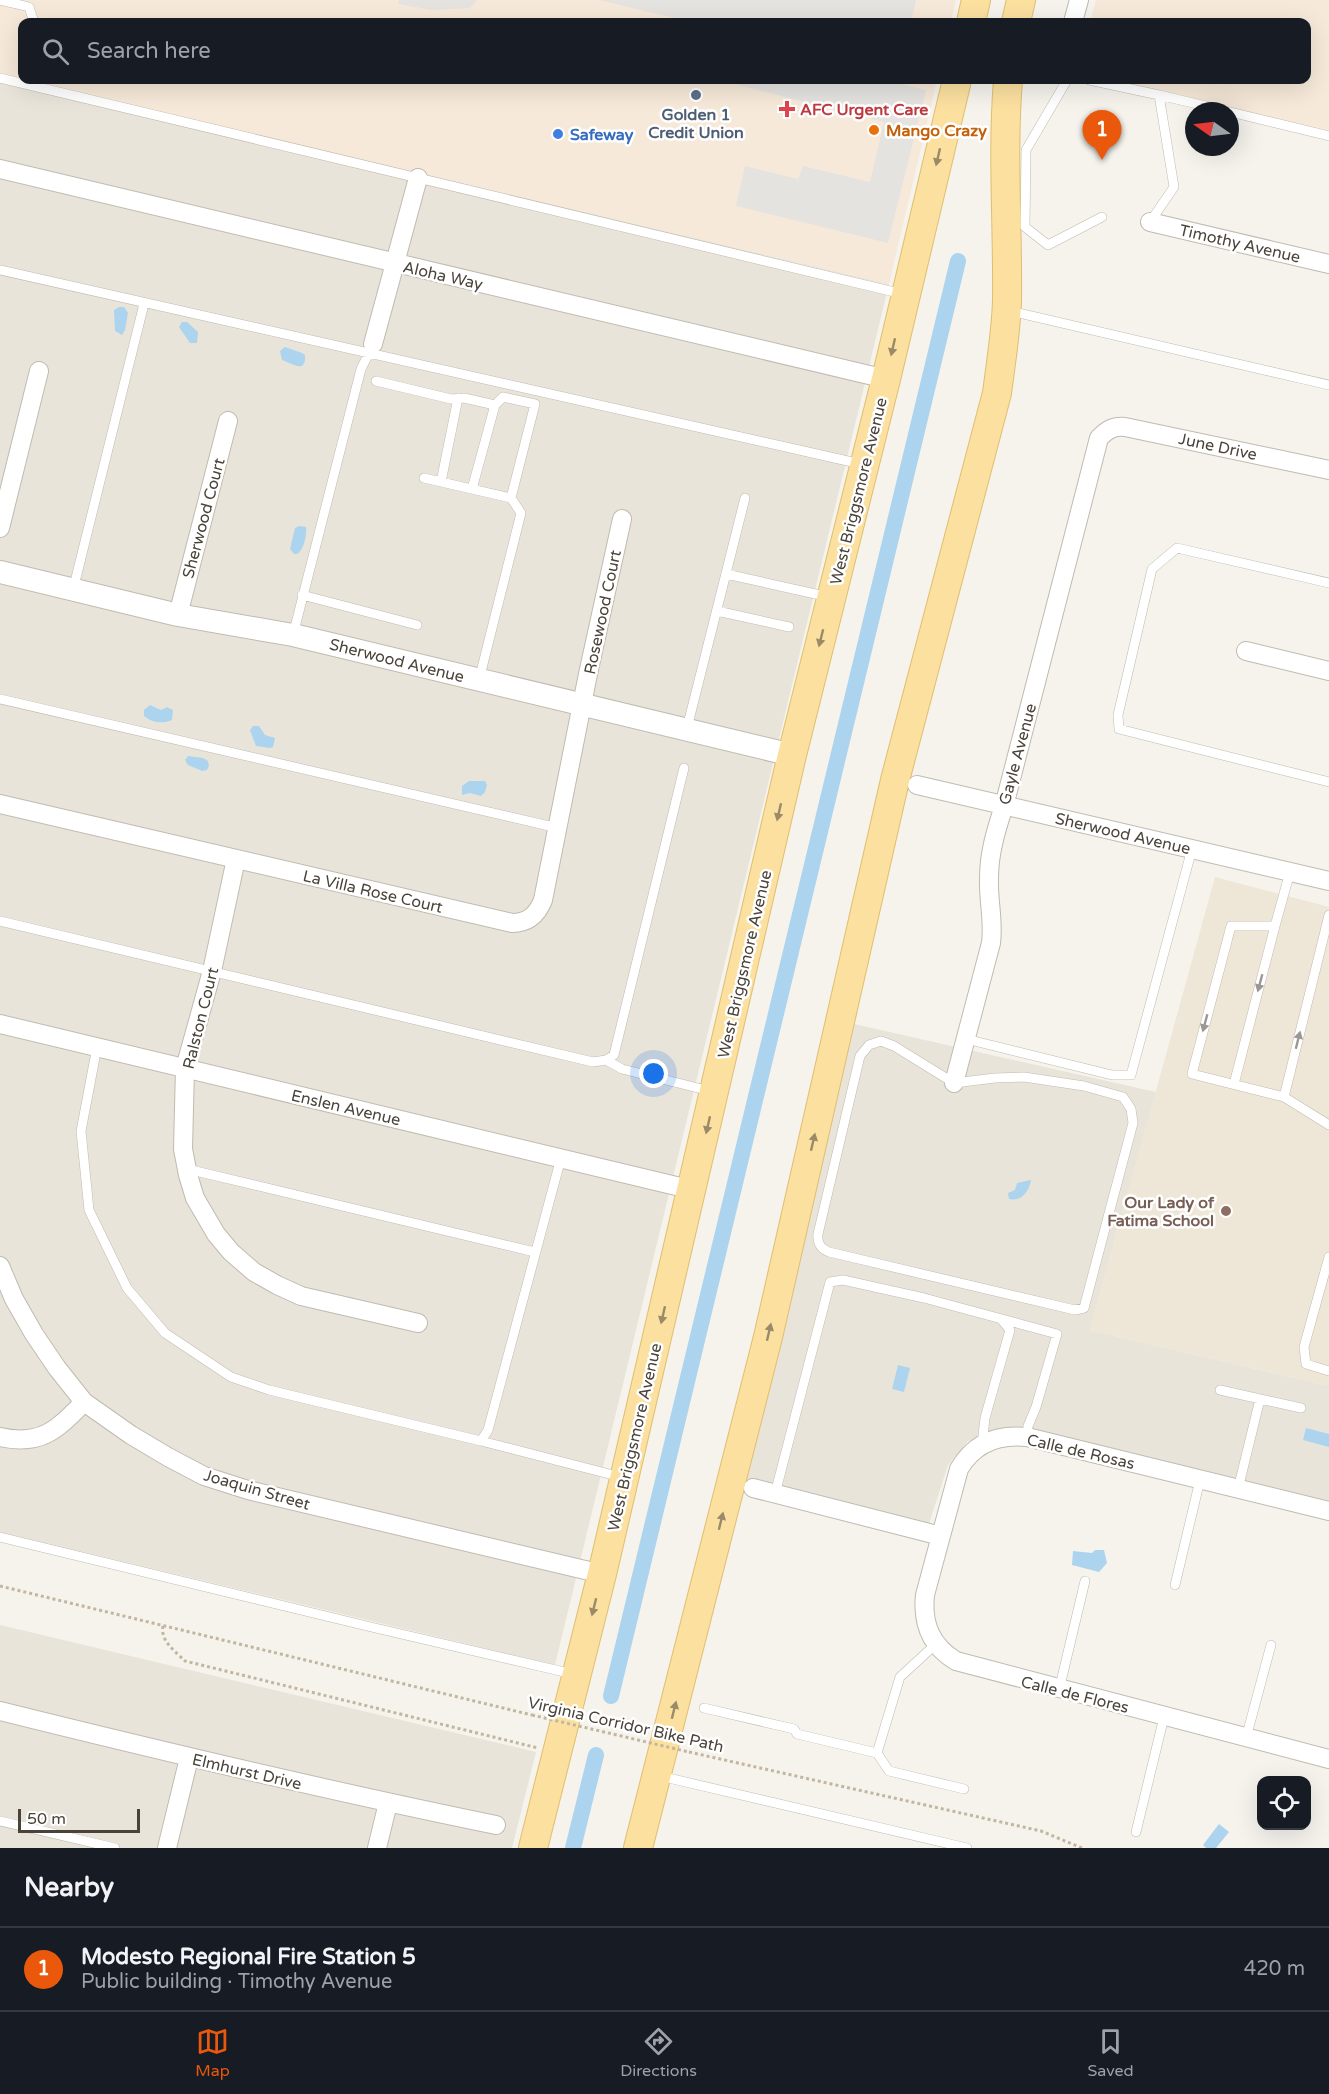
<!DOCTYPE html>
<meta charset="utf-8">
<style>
body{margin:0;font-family:"Varela Round",sans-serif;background:#20242c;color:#f1f3f6}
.controls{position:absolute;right:18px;bottom:18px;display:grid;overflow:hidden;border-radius:12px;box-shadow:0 6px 24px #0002}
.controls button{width:54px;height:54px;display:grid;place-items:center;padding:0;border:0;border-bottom:2px solid #363941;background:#171b24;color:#f1f3f6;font:30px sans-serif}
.compass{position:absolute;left:1185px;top:102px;width:54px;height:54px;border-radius:50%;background:#171b24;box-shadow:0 6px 24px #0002;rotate:284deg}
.scale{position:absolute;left:18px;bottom:15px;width:122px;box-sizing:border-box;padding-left:6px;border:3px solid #4a433a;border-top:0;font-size:16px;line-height:21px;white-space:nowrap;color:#4a433a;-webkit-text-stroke:4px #fff;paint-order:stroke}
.you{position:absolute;left:654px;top:1074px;width:21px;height:21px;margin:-15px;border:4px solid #fff;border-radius:50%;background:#1a73e8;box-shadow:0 0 0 9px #1a73e833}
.badge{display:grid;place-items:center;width:39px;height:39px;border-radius:50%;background:#ea580c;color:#fff;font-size:20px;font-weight:700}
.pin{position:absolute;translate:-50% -50px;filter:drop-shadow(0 2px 3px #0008)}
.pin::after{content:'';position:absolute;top:32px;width:21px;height:18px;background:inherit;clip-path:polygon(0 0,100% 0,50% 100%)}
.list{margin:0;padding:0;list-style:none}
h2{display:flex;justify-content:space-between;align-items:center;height:78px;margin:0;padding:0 24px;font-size:26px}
h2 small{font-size:20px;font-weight:400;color:#9ea1a6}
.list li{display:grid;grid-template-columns:39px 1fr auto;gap:18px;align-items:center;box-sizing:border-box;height:84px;padding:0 24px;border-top:2px solid #363941}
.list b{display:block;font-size:22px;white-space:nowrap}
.list p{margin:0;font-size:20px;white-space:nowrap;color:#9ea1a6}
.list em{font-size:20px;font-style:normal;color:#9ea1a6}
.icon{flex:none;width:33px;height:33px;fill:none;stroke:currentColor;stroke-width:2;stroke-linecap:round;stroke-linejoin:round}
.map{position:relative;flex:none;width:1329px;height:1848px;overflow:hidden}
.search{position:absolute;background:#171b24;box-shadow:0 6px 24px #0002;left:18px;right:18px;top:18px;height:66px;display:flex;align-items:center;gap:15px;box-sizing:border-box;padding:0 21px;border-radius:12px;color:#9ea1a6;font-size:22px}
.sheet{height:162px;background:#171b24}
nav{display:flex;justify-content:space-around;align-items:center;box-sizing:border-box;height:84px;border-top:2px solid #363941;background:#171b24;font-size:16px;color:#9ea1a6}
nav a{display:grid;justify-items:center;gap:3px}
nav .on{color:#ea580c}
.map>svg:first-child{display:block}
.residential{fill:#e9e4da}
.commercial{fill:#f6e9d9}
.education{fill:#eee7d7}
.parking{fill:#e5e3e0}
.water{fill:#acd4ef}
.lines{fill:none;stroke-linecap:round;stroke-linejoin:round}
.canal{stroke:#acd4ef;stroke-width:16}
.service-casing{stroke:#c1baaf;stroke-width:10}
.minor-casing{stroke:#c1baaf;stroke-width:20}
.tertiary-casing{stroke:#c1baaf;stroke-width:24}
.primary-casing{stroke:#e0be6f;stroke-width:30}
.path{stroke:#c2b6a0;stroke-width:3;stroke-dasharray:3 3;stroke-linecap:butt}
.service{stroke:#fff;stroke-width:9}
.minor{stroke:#fff;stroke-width:18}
.tertiary{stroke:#fff;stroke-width:22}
.primary{stroke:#fbe0a0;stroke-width:28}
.path-bridge{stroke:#c2b6a0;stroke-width:3;stroke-dasharray:3 3;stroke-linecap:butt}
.oneway{fill:#9a8a68}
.oneway2{fill:#9b9893}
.service-dot{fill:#5c6f8a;stroke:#fff;stroke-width:2}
.health-dot{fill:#e0444e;stroke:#fff;stroke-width:2}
.food-dot{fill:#e8710a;stroke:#fff;stroke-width:2}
.shop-dot{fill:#3f7fe0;stroke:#fff;stroke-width:2}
.education-dot{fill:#8d6e63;stroke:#fff;stroke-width:2}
.labels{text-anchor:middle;stroke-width:5;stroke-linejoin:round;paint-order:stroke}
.health-label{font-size:16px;font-weight:bold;fill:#be3a42;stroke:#fff;text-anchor:start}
.service-label{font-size:16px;font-weight:bold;fill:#4e5e75;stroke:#fff}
.food-label{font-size:16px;font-weight:bold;fill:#c56008;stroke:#fff;text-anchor:start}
.shop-label{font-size:16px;font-weight:bold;fill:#366cbe;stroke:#fff;text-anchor:start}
.street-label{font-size:16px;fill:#4a433a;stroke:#fff}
.education-label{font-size:16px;font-weight:bold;fill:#785e54;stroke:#fff;text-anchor:end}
</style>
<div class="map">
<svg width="1329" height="1848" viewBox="0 0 1329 1848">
<rect width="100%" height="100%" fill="#f5f3ec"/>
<path class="residential" d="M 0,73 L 889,284 L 555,1665 L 0,1532 Z
M 854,1024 L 1156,1092 L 1090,1330 L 1329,1386 L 1329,1506 L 1000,1430 L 968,1441 L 948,1465 L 928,1527 L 742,1479 Z
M 0,1625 L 536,1752 L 512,1848 L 0,1848 Z"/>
<path class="commercial" d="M 0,0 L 956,0 L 951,22 L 22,22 L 22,78 L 0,73 Z
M 1096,0 L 1329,0 L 1329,130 L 1106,80 L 1306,80 L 1306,22 L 1090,22 Z
M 27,80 L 937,80 L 889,284 Z"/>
<path class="education" d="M 1215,877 L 1329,907 L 1329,1386 L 1090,1330 Z"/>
<path class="parking" d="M 399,0 L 477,0 L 470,8 L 432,10 L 398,4 Z
M 599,0 L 916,0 L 911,22 L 691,22 Z
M 719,80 L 897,80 L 897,83 L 926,90 L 888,243 L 736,206 L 745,166 L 798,179 L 803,166 L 870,182 L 884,122 Z"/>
<path class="water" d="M 119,307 L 124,307 L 128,313 L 125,330 L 122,335 L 115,331 L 114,310 Z
M 182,322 L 187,322 L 198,332 L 197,343 L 190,343 L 179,327 Z
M 285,347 L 302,353 L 305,355 C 306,375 292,363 282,360 L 280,351 Z
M 299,526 L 306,527 C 307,535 304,550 297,554 L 294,554 L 290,549 L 295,528 Z
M 150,705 L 161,710 L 167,707 L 173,710 L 172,720 C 163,724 152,723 144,716 L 144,710 Z
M 253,726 L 259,726 L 265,735 L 275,738 L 273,747 L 270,748 L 256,746 L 250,730 Z
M 188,756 L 203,758 L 208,761 L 209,766 L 207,770 L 202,771 L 188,765 L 185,760 Z
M 469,781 L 485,781 L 487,785 L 485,792 L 481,796 L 470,793 L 462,795 L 462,786 Z
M 1031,1180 C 1029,1192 1021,1202 1009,1199 L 1008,1193 L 1015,1190 L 1017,1183 Z
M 898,1365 L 910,1368 L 904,1392 L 892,1389 Z
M 1306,1428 L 1329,1434 L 1329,1447 L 1303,1440 Z
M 1095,1550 L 1104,1550 L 1107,1563 L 1099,1572 L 1072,1565 L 1073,1551 L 1092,1553 Z
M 1219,1824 L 1229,1832 L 1216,1848 L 1206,1848 L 1203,1845 Z"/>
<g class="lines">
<path class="canal" d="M 611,1696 L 958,261
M 573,1848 L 596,1755"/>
<g class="service-casing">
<path id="service" d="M 0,0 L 29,7 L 34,22
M 0,78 L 903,294
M 1067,80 L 1026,150 L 1025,227 L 1048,245 L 1102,217
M 1089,80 L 1159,95 L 1174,187 L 1150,222
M 1159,95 L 1227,111
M 1230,112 L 1329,136
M 0,270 L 861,464
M 1010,311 L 1329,385
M 376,381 L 451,399 L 464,398 L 495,405 L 503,397 L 535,404 L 511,498
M 424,478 L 511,498 L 521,513 L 479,680
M 441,482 L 458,398
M 472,489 L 495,405
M 726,574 L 829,597
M 1329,583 L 1177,548 L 1152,569 L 1118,715 L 1119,729 L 1329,782
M 73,590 L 144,304
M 302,595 L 417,625
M 717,611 L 789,627
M 293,635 L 361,369 L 371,349
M 0,699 L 558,828
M 687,728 L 745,498
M 1290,872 L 1275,926 L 1231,926 L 1192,1074 L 1284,1097 L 1329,1125
M 0,921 L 593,1062 L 606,1060 L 614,1055 L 684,768
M 966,1039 L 1112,1075 L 1131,1075 L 1192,849
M 881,1041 L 894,1046 L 954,1083 L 995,1078 L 1024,1077 L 1084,1086 L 1123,1097 L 1131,1109 L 1133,1123 L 1084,1308 L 1075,1310 L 829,1252 C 820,1248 817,1243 818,1234 L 860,1056 L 869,1045 Z
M 97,1047 L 81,1131 L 89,1210 L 127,1288 L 165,1333 L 231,1377 L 269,1390 L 481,1441 L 488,1430 L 561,1158
M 606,1060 L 622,1069 L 710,1091
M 1234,1084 L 1275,926
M 1284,1097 L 1329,915
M 187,1169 L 535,1252
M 1329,1257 L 1304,1347 L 1306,1364 L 1329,1371
M 1220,1390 L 1301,1408
M 481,1441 L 621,1477
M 982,1444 L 985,1418 L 1010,1330 L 1001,1319
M 1238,1489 L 1260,1399
M 775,1494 L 830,1282 L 843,1280 L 924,1298 L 1057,1334 L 1036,1407 L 1028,1426 L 1027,1437
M 0,1537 L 371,1627 L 573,1674
M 1175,1585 L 1200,1480
M 1059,1690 L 1085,1581
M 704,1708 L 794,1729 L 797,1734 L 877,1753 L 889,1771 L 964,1789
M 1246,1738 L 1271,1645
M 877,1753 L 900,1677 L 936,1644
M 660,1776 L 967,1848
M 0,1821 L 115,1848
M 1136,1832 L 1164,1717"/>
</g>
<g class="minor-casing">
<path id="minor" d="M 1073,22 L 1079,0
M 0,169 L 886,379
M 1150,222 L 1329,264
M 373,344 L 418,178
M 0,528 L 39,371
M 178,615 L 228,421
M 1246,651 L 1329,671
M 917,785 L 1329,881
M 0,804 L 512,923 C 528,923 537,915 543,900 L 588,674 L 622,519
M 236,859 L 212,971 L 185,1068 L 183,1149 L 188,1175 L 195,1198 L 216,1234 L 231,1252 L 254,1272 L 277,1285 L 301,1296 L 418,1323
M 0,1024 L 693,1190
M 954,1083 L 991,943 C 994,921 988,900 989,878 C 989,853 996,830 1004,806 L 1099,438 C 1107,430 1113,426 1125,427 L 1329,470
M 0,1266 L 14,1299 L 34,1334 L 57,1368 L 84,1402 L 131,1435 L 168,1457 L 204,1476 L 248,1490 L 602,1574
M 0,1437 C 41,1446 57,1430 84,1402
M 753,1488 L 941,1536
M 1329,1511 L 1027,1437 C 998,1434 974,1443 959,1469 L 925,1595 C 922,1624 931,1646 956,1661 L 1329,1759
M 0,1711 C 165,1752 329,1791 496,1825
M 167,1848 L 189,1758
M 377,1848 L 388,1803"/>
</g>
<g class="tertiary-casing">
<path id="tertiary" d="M 0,572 L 178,615 L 293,635 L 792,755"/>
</g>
<g class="primary-casing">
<path id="primary" d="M 971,22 L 976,0
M 1016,22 L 1021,0
M 533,1848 L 602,1574 L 792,755 L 886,379 L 957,80
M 638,1848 L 768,1337 L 895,780 L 997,393 C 1001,362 1006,332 1007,301 C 1008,227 1002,153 1008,80"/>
</g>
<path class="path" d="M 0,1586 L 532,1715
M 163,1626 C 160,1641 175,1651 185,1661 L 538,1748
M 689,1752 L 1041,1831 L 1082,1848"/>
<use href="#service" class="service"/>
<use href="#minor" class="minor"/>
<use href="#tertiary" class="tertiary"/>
<use href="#primary" class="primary"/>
<path class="path-bridge" d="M 532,1715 L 689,1752"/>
</g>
<defs><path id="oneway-solid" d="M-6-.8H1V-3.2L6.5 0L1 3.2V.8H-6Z" transform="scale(1.5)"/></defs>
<g class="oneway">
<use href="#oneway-solid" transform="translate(938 157) rotate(103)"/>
<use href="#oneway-solid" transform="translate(893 347) rotate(103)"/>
<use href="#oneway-solid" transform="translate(821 638) rotate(104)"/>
<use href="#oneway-solid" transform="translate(779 812) rotate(103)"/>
<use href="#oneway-solid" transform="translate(708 1125) rotate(103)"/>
<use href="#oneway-solid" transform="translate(813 1142) rotate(-77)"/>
<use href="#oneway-solid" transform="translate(663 1315) rotate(103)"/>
<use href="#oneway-solid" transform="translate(769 1332) rotate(-77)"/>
<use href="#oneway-solid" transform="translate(721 1521) rotate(-76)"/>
<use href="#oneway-solid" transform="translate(594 1607) rotate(104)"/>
<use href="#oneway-solid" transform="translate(674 1710) rotate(-76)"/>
</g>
<g class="oneway2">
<use href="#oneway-solid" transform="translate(1260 983) rotate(105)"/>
<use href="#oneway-solid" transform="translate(1205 1023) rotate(105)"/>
<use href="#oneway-solid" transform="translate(1298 1040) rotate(-76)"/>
</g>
<circle class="service-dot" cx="696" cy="95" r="6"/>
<path class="health-dot" d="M784 100h6v6h6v6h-6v6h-6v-6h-6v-6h6z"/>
<circle class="food-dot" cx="874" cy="130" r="6"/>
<circle class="shop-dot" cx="558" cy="134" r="6"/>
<circle class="education-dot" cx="1226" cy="1211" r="6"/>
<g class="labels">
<g class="health-label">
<text x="800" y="115">AFC Urgent Care</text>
</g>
<g class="service-label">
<text x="696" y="120">Golden 1<tspan x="696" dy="18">Credit Union</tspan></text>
</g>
<g class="food-label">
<text x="886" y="136">Mango Crazy</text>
</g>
<g class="shop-label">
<text x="570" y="140">Safeway</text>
</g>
<g class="street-label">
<text transform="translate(1240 243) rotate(13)" y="6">Timothy Avenue</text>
<text transform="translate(443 275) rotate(13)" y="6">Aloha Way</text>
<text transform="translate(1218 446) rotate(12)" y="6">June Drive</text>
<text transform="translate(858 491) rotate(-76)" y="6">West Briggsmore Avenue</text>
<text transform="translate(203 518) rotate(-75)" y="6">Sherwood Court</text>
<text transform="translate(602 612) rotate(-78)" y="6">Rosewood Court</text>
<text transform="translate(397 660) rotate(14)" y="6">Sherwood Avenue</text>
<text transform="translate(1017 754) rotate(-75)" y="6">Gayle Avenue</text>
<text transform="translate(1123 833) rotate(13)" y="6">Sherwood Avenue</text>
<text transform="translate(373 891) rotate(13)" y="6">La Villa Rose Court</text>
<text transform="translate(744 964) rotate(-77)" y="6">West Briggsmore Avenue</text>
<text transform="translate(200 1018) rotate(-76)" y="6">Ralston Court</text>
<text transform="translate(346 1107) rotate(13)" y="6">Enslen Avenue</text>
<text transform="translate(634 1437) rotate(-77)" y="6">West Briggsmore Avenue</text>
<text transform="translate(1081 1451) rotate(13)" y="6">Calle de Rosas</text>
<text transform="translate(257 1489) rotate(16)" y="6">Joaquin Street</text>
<text transform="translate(1075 1694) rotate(14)" y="6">Calle de Flores</text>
<text transform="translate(626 1724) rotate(13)" y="6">Virginia Corridor Bike Path</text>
<text transform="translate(247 1771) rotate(13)" y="6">Elmhurst Drive</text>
</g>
<g class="education-label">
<text x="1214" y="1208">Our Lady of<tspan x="1214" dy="18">Fatima School</tspan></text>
</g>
</g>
</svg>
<div class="controls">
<button><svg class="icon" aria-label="locate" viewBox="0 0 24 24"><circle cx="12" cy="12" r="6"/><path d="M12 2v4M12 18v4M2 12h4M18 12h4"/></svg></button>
</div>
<svg class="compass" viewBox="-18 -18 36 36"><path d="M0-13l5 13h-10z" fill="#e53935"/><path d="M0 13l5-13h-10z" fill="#9ea1a6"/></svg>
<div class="scale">50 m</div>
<div class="you"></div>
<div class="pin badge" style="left:1102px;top:160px">1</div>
<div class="search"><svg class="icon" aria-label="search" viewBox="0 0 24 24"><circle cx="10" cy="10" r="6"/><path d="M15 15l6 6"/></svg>Search here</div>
</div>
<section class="sheet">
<h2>Nearby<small></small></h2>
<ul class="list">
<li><span class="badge">1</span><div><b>Modesto Regional Fire Station 5</b><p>Public building · Timothy Avenue</p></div><em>420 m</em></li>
</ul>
</section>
<nav>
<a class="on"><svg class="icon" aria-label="map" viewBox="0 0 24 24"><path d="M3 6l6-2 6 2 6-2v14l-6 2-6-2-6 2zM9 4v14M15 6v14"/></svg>Map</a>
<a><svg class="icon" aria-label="directions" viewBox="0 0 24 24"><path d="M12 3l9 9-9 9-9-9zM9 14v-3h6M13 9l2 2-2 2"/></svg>Directions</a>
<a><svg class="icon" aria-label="saved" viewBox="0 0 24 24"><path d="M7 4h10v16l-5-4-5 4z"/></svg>Saved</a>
</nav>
